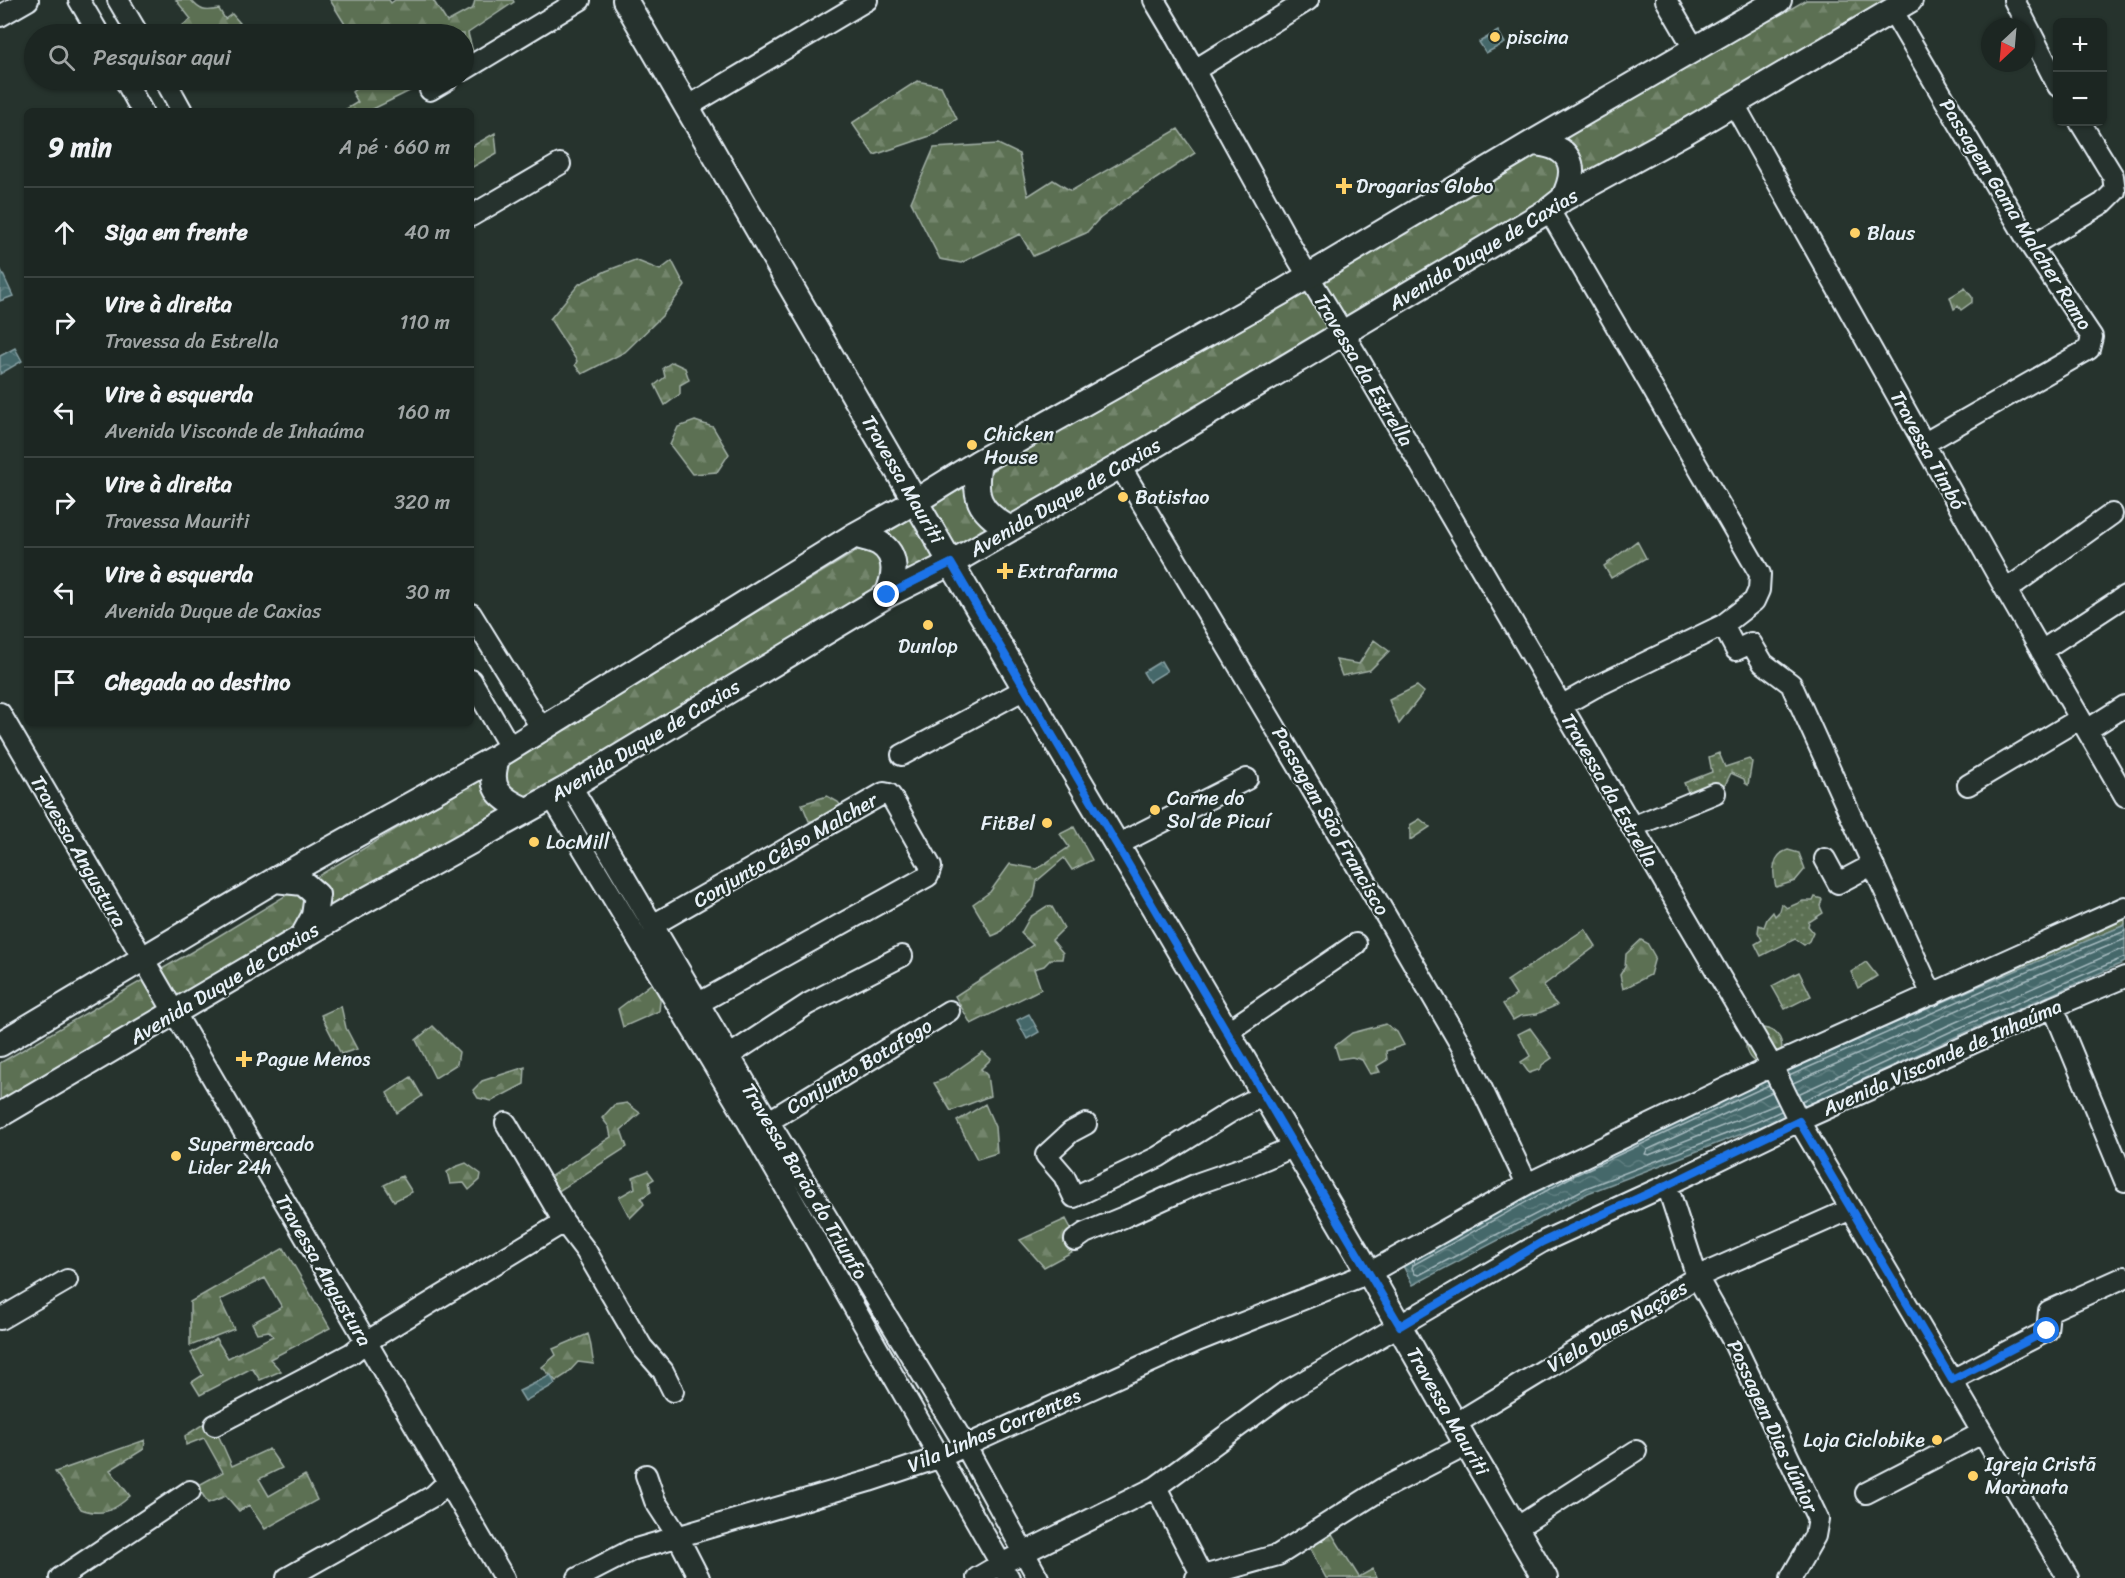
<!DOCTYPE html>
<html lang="pt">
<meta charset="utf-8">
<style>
body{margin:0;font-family:Sriracha,sans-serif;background:#29322f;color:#f1f3f6}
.controls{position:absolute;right:18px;top:18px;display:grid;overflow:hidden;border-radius:9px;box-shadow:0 2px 4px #0004}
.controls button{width:54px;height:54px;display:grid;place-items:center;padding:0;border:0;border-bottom:2px solid #3a4340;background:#1c2622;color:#f1f3f6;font:30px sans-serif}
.compass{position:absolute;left:1981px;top:18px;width:54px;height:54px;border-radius:50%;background:#1c2622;box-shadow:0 2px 4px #0004;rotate:206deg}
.stop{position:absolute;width:18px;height:18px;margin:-14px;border:4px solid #1a73e8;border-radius:50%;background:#fff}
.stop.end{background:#1a73e8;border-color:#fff;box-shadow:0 2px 6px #0008}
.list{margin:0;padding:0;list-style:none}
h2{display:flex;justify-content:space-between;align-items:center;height:78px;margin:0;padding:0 24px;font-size:26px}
h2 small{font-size:20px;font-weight:400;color:#a0a5a5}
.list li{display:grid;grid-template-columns:39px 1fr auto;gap:18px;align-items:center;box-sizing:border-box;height:90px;padding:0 24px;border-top:2px solid #3a4340}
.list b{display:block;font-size:22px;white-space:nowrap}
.list p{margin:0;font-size:20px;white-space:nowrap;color:#a0a5a5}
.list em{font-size:20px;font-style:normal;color:#a0a5a5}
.icon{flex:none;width:33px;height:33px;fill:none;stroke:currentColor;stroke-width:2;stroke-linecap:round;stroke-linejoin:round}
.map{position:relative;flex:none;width:2125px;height:1578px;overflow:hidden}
.search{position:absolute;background:#1c2622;box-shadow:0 2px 4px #0004;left:24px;top:24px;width:450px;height:66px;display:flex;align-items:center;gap:15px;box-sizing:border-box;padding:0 21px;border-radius:33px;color:#a0a5a5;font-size:22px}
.panel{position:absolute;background:#1c2622;box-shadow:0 2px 4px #0004;left:24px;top:108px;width:450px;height:618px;border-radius:9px}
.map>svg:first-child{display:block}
.grass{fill:url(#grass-dots);stroke:#a2b0a6;stroke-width:1.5}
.forest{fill:url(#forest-firs);stroke:#a2b0a6;stroke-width:1.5}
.water{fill:url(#water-waves);stroke:#869fa3;stroke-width:1.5}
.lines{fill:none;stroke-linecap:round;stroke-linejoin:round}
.shore{stroke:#a6babf;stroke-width:1.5}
.minor-casing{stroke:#e8f1f8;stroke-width:24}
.major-casing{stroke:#e8f1f8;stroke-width:28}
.minor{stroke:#26332d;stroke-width:20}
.major{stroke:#26332d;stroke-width:24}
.route{stroke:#1a73e8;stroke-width:8}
.poi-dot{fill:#ffd166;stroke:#26332d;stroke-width:2}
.labels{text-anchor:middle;stroke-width:4.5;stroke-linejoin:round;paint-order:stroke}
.poi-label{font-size:20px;fill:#e8f1f8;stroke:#26332d;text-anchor:start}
.street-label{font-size:20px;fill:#e8f1f8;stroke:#26332d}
</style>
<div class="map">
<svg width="2125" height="1578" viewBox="0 0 2125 1578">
<defs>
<pattern id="grass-dots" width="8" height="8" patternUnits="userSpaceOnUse" patternTransform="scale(1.5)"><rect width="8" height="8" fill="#5c7053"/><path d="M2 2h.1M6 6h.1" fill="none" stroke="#73856c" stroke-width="1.8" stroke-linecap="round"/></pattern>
<pattern id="forest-firs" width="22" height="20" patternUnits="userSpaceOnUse" patternTransform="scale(1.5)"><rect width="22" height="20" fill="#5c7053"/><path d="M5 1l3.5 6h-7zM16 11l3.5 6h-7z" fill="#73856c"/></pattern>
<pattern id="water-waves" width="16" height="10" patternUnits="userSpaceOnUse" patternTransform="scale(1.5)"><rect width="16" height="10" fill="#44686a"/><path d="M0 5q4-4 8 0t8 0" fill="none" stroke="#5f7e80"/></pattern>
</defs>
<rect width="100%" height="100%" fill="#26332d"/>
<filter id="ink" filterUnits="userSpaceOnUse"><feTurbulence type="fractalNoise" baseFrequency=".0167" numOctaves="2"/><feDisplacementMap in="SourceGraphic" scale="12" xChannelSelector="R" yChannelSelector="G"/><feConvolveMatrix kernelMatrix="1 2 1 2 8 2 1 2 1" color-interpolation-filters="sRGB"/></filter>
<g filter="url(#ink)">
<path class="grass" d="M 1719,753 L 1725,767 L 1749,759 L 1752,762 L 1748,785 L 1745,783 L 1744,779 L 1731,773 L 1723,789 L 1725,793 L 1690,796 L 1684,783 L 1712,772 L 1709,757 Z
M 1815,897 L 1822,899 L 1820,906 L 1823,913 L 1809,922 L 1808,926 L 1813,932 L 1809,941 L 1804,945 L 1795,939 L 1761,956 L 1755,944 L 1762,940 L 1758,932 L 1759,925 L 1764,927 L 1767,919 L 1773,912 L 1775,916 L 1780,911 L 1782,904 L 1787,908 L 1803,901 L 1813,901 Z
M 1799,972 L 1811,996 L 1785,1009 L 1772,986 Z"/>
<path class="forest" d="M 176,0 L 191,0 C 200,11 205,12 219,9 L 225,19 L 232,14 L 240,23 L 219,34 L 196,33 L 179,34 L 179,28 L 191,19 Z
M 330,0 L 389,0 L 391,3 L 395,0 L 433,0 L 447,22 L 473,8 L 475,0 L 513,0 L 514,2 L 468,33 L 474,56 L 464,62 L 464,34 L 351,34 Z
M 1806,0 L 1893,0 L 1343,323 L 941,555 L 575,772 L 0,1101 L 0,1063 L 212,940 L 915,516 L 1317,280 Z
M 366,80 L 432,80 L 369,111 L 343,111 L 358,102 L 352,92 Z
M 917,81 L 941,86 L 957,119 L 930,136 L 874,155 L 852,123 Z
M 1178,129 L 1195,153 L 1130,196 L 1098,220 L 1086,233 L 1033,256 L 1020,234 L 961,263 L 940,259 L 911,202 L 934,148 L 998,144 L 1019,154 L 1028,196 L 1053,180 L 1071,191 Z
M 495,133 L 497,153 L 471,168 L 471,147 Z
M 635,260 L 660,270 L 672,261 L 685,286 L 662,316 L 625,352 L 582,374 L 575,365 L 577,361 L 550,319 L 579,284 L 606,271 Z
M 1965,288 L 1972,297 L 1972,302 L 1961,310 L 1958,306 L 1954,309 L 1950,297 Z
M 672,362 L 685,368 L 689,380 L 680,385 L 680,394 L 665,405 L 655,385 L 665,377 L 663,368 Z
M 695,421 L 713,427 L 729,454 L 717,472 L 692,474 L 670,445 L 678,427 Z
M 1637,541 L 1646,558 L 1611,578 L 1604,566 Z
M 1374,640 L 1389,651 L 1370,670 L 1342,676 L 1336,660 L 1359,664 Z
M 1417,686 L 1424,692 L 1399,724 L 1389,700 Z
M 827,796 L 838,802 L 845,811 L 819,821 L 809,821 L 802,804 Z
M 1420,819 L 1430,827 L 1410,840 L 1410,825 Z
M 1074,827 L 1092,860 L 1072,870 L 1064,858 L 1037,881 L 1034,897 L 999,933 L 992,936 L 973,904 L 990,892 L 1010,864 L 1037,869 L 1069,847 L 1060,834 Z
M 1788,850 L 1799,853 L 1805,869 L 1795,881 L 1776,887 C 1772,872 1772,855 1788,850 Z
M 1047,906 L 1052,907 L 1064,928 L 1052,940 L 1063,953 L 1062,959 L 1051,959 L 1044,966 L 1034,969 L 1041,989 L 971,1024 L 955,996 L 1033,945 L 1021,933 L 1030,917 Z
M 2125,910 L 2125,925 L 1792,1068 L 1790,1061 Z
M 1585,929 L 1596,946 L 1544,985 L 1549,996 L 1557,1005 L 1537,1014 L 1520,1016 L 1513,1020 L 1503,1004 L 1516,995 L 1507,981 Z
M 1641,940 L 1647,943 L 1655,957 L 1650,975 L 1623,989 L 1620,975 L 1625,967 L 1626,954 Z
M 1866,962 L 1877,976 L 1858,988 L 1851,972 Z
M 651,984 L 661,991 L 659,1011 L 623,1027 L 618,1009 Z
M 341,1006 L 346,1028 L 357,1049 L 341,1054 L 321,1015 Z
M 1386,1024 L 1397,1032 L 1404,1045 L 1386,1051 L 1387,1060 L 1377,1066 L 1380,1072 L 1370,1074 L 1362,1060 L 1352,1057 L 1339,1059 L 1335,1046 L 1352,1033 Z
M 433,1026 L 459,1052 L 457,1064 L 435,1078 L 416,1040 Z
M 1530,1028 L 1552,1058 L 1542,1065 L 1541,1069 L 1529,1073 L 1521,1062 L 1530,1056 L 1518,1034 Z
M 1763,1028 C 1777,1030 1784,1039 1781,1053 L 1756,1063 C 1740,1052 1744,1032 1763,1028 Z
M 983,1052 L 991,1059 L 981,1069 L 987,1075 L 990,1096 L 951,1111 L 934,1083 L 944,1079 Z
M 525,1067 L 524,1084 L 492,1101 L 478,1098 L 473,1090 L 482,1081 Z
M 411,1077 L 422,1096 L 397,1113 L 387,1093 Z
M 627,1103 L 640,1113 L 621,1130 L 627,1147 L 557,1192 L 545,1180 L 611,1137 L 609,1127 L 602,1118 L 614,1105 Z
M 985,1104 L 995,1127 L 997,1153 L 977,1159 L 957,1121 Z
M 466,1163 L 481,1174 L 480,1180 L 469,1190 L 464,1183 L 450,1184 L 447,1172 L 455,1167 Z
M 648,1171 L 654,1179 L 649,1182 L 651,1192 L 641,1198 L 644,1204 L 630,1218 L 619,1197 L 635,1188 L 633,1177 Z
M 402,1176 L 412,1192 L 394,1201 L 384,1185 Z
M 1066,1219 L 1081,1247 L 1044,1267 L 1020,1240 Z
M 284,1248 L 330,1328 L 270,1359 L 281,1371 L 260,1380 L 252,1368 L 200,1395 L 192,1382 L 203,1375 L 191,1353 L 216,1339 L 228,1358 L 273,1336 L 269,1331 L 257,1333 L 252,1323 L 282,1307 L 265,1278 L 220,1300 L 234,1329 L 190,1346 L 190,1302 Z
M 588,1334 C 592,1345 591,1353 594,1364 L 578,1362 L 567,1374 L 556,1381 L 542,1367 L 556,1355 L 553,1349 Z
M 211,1419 L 232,1466 L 269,1449 L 282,1468 L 259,1479 L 269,1496 L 305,1475 L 317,1500 L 265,1529 L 249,1505 L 239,1511 L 226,1496 L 208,1503 L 197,1486 L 223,1472 L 204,1438 L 186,1445 L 185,1436 Z
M 145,1440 L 144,1449 L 110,1470 L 130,1496 C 115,1510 102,1517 81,1509 L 55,1472 Z
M 1330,1531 L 1359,1577 L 1373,1569 L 1377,1578 L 1326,1578 L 1307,1543 Z"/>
<path class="water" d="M 1498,31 L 1505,43 L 1486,53 L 1479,42 Z
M 1,270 L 13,296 L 0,301 L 0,271 Z
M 15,348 L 22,361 L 0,374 L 0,356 Z
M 1161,661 L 1167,671 L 1149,682 L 1143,672 Z
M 2125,925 L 2125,962 L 1955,1037 L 1760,1127 L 1588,1193 L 1413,1285 L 1402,1264 L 1570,1171 L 1743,1090 L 1991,981 Z
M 1029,1014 L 1039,1032 L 1027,1039 L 1017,1020 Z
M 551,1375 L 555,1384 L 525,1401 L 519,1391 Z"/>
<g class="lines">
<path class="shore" d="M 1789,1076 L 1993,986 L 2125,931
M 1793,1083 L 1996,993 L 2125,939
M 1769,1085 L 1573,1176 L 1413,1265 L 1412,1268 L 1415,1274 L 1419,1275 L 1586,1188 L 1757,1122 L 1781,1111
M 1772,1092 L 1647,1150 L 1645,1154 L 1649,1155 L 1778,1104
M 1798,1094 L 1949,1025 L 2117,951 L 2125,949
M 1802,1101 L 1952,1031 L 2125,957"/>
<g class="minor-casing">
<path id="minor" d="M 79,0 L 99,34
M 118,0 L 138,34
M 1154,0 L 1176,37 L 1298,259 L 1357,356 L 1772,1066 L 1799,1121 L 2068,1578
M 1666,0 L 1695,50
M 2014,0 L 2058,86
M 1892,10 L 2031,246 L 2092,337 L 2089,349 L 1925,443
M 0,16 L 28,0
M 464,70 L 580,0
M 1195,70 L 1308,0
M 125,80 L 142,111
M 165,80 L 182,111
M 430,90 L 447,80
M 1734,104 L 2006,590 L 2125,796
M 687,107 L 867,0
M 1549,210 L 1760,574 L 1759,590 L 1754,601 L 1723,625 L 1593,688 L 1561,706
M 471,216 L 560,164
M 2031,246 L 2103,203 L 2115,191 L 2113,176 L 2080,122
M 1120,466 L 1325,811 L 1462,1047 L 1527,1184
M 2006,590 L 2112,514
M 471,614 L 542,729
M 1723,625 L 1736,650 L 1751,643 L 1763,663 L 1791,684 L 1932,995
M 2041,651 L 2125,596
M 471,680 L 511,749
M 0,713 L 504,1578
M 2087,730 L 2125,706
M 902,755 L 1025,689
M 1968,785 L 2079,719
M 571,786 L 755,1099 L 965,1445 L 1038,1578
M 552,797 L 741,1110 L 1009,1578
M 1632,827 L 1715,793
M 1117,845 L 1247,779
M 1825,859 L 1838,883 L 1872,865
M 653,925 L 884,793 L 889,794 L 892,798 L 931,867 L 928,876 L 699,1003
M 2053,1007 L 2125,1181
M 1227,1032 L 1356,944
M 730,1055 L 808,1004 L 902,956
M 769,1121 L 949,1011
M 506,1123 L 564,1222 L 586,1251 L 642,1347 L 663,1371 L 673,1391
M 1086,1124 L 1071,1132 L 1046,1155 L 1064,1176 L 1074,1197 L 1158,1157 L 1232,1111 L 1264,1095
M 1075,1240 L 1085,1233 L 1124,1217 L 1199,1183 L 1251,1165 L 1295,1146
M 0,1319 L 67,1280
M 1952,1380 L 2047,1331 L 2049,1311 L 2125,1277
M 1455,1424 L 1697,1277 L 1667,1185
M 215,1425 L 352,1353 L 366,1342 L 564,1222
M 646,1475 L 655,1501 L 677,1535 L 699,1578
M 1156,1487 L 1202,1576
M 1866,1493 L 1982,1433
M 1516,1528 L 1636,1451
M 60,1578 L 190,1491
M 287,1578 L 433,1496 L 448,1482
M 578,1578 L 632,1550 L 869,1481 L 941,1457 L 1197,1341 L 1369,1273 L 1527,1184 L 1772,1066 L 2125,907
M 977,1578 L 1001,1564 L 1156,1487 L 1284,1393 L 1542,1242 L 1667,1185 L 1799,1121 L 2053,1007 L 2125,977
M 1196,1578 L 1278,1555 L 1382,1489 L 1467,1445
M 1791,1578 L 1815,1536 L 1818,1519 L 1732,1339 L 1697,1277 L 1851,1209"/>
</g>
<g class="major-casing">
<path id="major" d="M 625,0 L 951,563 L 1369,1273 L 1467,1445 L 1545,1578
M 1532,143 C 1570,145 1580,165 1563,199
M 979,462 C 973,496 978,511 1009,528
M 855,535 C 862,538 872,539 879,543 C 899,555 895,577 887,595
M 498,756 C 487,787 498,798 526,810
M 275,880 L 303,883 L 317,895 L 314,916 L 303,936
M 0,1044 L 275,880 L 498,756 L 855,535 L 916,501 L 979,462 L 1282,292 L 1532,143 L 1779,0
M 0,1115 L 355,906 L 571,786 L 887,595 L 951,563 L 1120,466 L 1549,210 L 1563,199 L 1687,131 L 1910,0"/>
</g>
<use href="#minor" class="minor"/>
<use href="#major" class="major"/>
</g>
</g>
<g class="lines" filter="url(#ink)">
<path class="route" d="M 887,595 L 951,563 L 1400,1326 L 1542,1242 L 1667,1185 L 1799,1121 L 1952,1380 L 2047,1331"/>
</g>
<g class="poi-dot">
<circle cx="1495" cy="37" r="6"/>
<path d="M1341 177h6v6h6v6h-6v6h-6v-6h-6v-6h6z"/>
<circle cx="1855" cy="233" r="6"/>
<circle cx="972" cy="445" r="6"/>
<circle cx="1123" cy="497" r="6"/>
<path d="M1002 562h6v6h6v6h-6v6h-6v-6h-6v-6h6z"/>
<circle cx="928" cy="625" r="6"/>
<circle cx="1155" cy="810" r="6"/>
<circle cx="1047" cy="823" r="6"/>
<circle cx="534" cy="842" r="6"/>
<path d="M241 1050h6v6h6v6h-6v6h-6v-6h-6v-6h6z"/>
<circle cx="176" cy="1156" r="6"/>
<circle cx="1937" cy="1440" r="6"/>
<circle cx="1973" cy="1476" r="6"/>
</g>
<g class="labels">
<g class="poi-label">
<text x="1507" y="44">piscina</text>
<text x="1356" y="193">Drogarias Globo</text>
<text x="1867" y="240">Blaus</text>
<text x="984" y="441">Chicken<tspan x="984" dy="23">House</tspan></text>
<text x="1135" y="504">Batistao</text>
<text x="1017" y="578">Extrafarma</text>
<text x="928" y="653" text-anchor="middle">Dunlop</text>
<text x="1167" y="805">Carne do<tspan x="1167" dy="23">Sol de Picuí</tspan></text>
<text x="1035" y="830" text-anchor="end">FitBel</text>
<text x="546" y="849">LocMill</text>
<text x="256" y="1066">Pague Menos</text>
<text x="188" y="1151">Supermercado<tspan x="188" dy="23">Lider 24h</tspan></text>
<text x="1925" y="1447" text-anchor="end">Loja Ciclobike</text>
<text x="1985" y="1471">Igreja Cristã<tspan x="1985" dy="23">Maranata</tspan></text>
</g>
<g class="street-label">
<text transform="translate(2016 214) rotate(58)" y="7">Passagem Gama Malcher Ramo</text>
<text transform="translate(1483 249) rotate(-31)" y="7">Avenida Duque de Caxias</text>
<text transform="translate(1364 370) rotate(59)" y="7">Travessa da Estrella</text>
<text transform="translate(1928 450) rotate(61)" y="7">Travessa Timbó</text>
<text transform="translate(903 479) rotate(60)" y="7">Travessa Mauriti</text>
<text transform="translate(1065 497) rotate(-30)" y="7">Avenida Duque de Caxias</text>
<text transform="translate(645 740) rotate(-31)" y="7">Avenida Duque de Caxias</text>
<text transform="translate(1610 790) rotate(60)" y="7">Travessa da Estrella</text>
<text transform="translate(1331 821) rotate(60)" y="7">Passagem São Francisco</text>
<text transform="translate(785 850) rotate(-30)" y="7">Conjunto Célso Malcher</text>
<text transform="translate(79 851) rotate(60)" y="7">Travessa Angustura</text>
<text transform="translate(224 983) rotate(-31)" y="7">Avenida Duque de Caxias</text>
<text transform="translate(1942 1057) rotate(-24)" y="7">Avenida Visconde de Inhaúma</text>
<text transform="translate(859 1066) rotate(-31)" y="7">Conjunto Botafogo</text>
<text transform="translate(805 1181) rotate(59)" y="7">Travessa Barão do Triunfo</text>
<text transform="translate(324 1270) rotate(60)" y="7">Travessa Angustura</text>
<text transform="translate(1617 1326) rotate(-31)" y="7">Viela Duas Nações</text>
<text transform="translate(1448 1411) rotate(60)" y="7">Travessa Mauriti</text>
<text transform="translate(1773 1426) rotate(65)" y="7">Passagem Dias Júnior</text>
<text transform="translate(994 1430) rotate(-23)" y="7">Vila Linhas Correntes</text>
</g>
</g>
</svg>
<div class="controls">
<button>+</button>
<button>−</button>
</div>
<svg class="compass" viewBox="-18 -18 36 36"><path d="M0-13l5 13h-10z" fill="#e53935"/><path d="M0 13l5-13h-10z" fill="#a0a5a5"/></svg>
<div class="stop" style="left:2047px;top:1331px"></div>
<div class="stop end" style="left:887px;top:595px"></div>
<div class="search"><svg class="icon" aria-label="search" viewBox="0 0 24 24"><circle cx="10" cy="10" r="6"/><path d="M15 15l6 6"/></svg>Pesquisar aqui</div>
<section class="panel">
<h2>9 min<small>A pé · 660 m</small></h2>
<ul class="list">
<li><svg class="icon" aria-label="ahead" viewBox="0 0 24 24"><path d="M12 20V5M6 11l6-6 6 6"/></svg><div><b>Siga em frente</b></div><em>40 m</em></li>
<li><svg class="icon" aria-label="right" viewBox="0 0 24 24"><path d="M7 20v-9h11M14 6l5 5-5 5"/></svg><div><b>Vire à direita</b><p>Travessa da Estrella</p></div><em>110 m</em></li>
<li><svg class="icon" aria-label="left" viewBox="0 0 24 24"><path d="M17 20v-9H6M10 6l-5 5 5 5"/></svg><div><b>Vire à esquerda</b><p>Avenida Visconde de Inhaúma</p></div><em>160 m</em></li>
<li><svg class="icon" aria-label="right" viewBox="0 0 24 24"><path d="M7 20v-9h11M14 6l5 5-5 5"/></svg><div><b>Vire à direita</b><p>Travessa Mauriti</p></div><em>320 m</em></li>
<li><svg class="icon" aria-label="left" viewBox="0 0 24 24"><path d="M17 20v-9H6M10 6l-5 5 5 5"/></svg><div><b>Vire à esquerda</b><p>Avenida Duque de Caxias</p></div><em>30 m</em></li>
<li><svg class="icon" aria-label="arrive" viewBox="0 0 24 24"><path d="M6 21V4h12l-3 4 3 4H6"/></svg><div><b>Chegada ao destino</b></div></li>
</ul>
</section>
</div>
